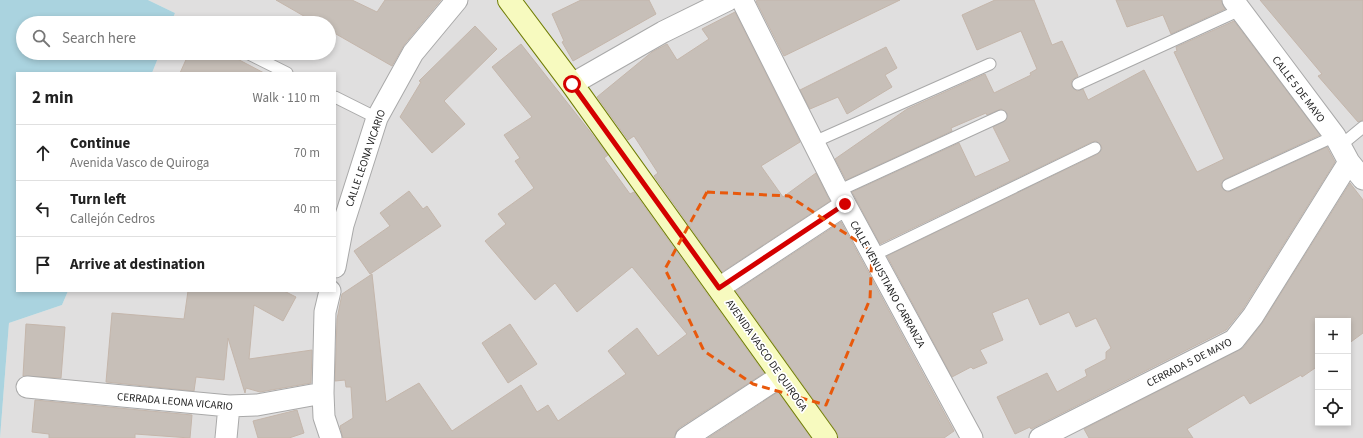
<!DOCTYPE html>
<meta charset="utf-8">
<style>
body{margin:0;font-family:"Source Sans 3",sans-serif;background:#f6f6f6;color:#222}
.controls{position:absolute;right:12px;bottom:12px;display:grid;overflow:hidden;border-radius:0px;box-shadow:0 2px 6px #0003}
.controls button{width:36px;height:36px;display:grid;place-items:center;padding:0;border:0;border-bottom:1px solid #e0e0e0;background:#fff;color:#222;font:20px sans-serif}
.stop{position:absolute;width:12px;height:12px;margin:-9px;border:3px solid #d40000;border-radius:50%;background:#fff}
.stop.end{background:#d40000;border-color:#fff;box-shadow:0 1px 4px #0008}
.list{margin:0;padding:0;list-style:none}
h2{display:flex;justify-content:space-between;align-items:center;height:52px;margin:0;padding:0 16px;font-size:17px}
h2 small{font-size:13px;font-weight:400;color:#767676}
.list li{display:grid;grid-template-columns:26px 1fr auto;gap:12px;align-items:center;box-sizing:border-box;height:56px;padding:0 16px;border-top:1px solid #e0e0e0}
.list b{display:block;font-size:15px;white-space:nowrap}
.list p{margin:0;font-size:13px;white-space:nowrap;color:#767676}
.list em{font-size:13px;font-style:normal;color:#767676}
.icon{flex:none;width:22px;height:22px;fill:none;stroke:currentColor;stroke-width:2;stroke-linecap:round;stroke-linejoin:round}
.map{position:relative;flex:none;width:1363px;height:438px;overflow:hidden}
.search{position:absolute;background:#fff;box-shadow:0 2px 6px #0003;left:16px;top:16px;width:320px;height:44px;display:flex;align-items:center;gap:10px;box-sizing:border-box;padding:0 14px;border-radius:22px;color:#767676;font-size:15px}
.panel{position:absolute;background:#fff;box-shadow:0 2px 6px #0003;left:16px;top:72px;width:320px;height:220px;border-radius:0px}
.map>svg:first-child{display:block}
.residential{fill:#e0dfdf;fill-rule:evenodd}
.water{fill:#aad3df}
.building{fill:#c7bfb8;stroke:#c4b6ab}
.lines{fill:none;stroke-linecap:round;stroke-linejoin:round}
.lane-casing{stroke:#a9a9a9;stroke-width:13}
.street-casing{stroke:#a9a9a9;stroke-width:23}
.secondary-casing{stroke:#707d05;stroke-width:24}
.lane{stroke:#fff;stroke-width:11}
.street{stroke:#fff;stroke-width:21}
.secondary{stroke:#f7fabf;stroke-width:22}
.route{stroke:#d40000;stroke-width:5}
.marked{fill:none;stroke:#e8590c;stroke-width:3;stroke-dasharray:8 5;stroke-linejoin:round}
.labels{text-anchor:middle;stroke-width:3.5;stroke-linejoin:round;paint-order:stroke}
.street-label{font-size:11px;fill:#222;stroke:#fff}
</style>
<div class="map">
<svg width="1363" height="438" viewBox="0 0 1363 438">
<rect width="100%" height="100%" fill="#f2efe9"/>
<path class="residential" d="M 148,0 L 1363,0 L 1363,438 L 0,438 L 9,323 L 62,305 L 68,291 L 335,291 L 335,73 L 152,73 L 160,53 L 329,53 L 329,23 L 171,23 L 175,13 ZM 1318,321 L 1348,321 L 1348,423 L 1318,423 Z"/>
<path class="water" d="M 0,0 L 148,0 L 175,13 L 171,23 L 23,23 L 23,53 L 160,53 L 152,73 L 17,73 L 17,291 L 68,291 L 62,305 L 9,323 L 0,438 Z"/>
<path class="building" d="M 276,0 L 352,0 L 377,12 L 385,0 L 441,0 L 404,45 L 392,66 L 329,30 L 329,23 L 316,23 Z
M 581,0 L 649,0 L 656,14 L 573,61 L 562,42 L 564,41 L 552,14 Z
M 758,0 L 900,0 L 784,56 L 756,1 Z
M 995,0 L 1034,0 L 1052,45 L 1062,41 L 1078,76 L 1072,80 L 1072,87 L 1077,91 L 1083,89 L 1088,100 L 1144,70 L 1197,172 L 1224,159 L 1174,52 L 1177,51 L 1176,47 L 1234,21 L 1320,135 L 1225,179 L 1221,184 L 1222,188 L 1227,192 L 1231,191 L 1327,147 L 1335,162 L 1243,309 L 1226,330 L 1031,429 L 1030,427 L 1015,434 L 997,397 L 1047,373 L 1057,392 L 1087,376 L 1085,370 L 1106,359 L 1106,352 L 1111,348 L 1096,318 L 1076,327 L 1069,312 L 1040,325 L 1028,298 L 992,313 L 1003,340 L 980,350 L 987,363 L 973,369 L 971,367 L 952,377 L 887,256 L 1098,154 L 1102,149 L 1101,145 L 1096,141 L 1092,142 L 880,244 L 852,192 L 959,143 L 975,177 L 1010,161 L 993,127 L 1006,120 L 1007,113 L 1001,109 L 987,115 L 986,113 L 951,128 L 952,131 L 846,180 L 835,159 L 907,109 L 985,74 L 994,93 L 1031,75 L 1030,73 L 1037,69 L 1021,31 L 977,50 L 962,15 Z
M 1116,0 L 1221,0 L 1225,9 L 1171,34 L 1163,15 L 1127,27 Z
M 1260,0 L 1363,0 L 1363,120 L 1358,122 L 1318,76 L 1322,74 Z
M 735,12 L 800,142 L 761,166 L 783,197 L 816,173 L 830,201 L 722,272 L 654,176 L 658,173 L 634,136 L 628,140 L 597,97 L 652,52 L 667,44 L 677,60 L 709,39 L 702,29 Z
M 475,26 L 497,49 L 444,101 L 465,124 L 432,153 L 400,117 L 421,82 L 419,81 Z
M 521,44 L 599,143 L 608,155 L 604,158 L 630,194 L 634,192 L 764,373 L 679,428 L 676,432 L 674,438 L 343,438 L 340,426 L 353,418 L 351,387 L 346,387 L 345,380 L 335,381 L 337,319 L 342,294 L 372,274 L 386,402 L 419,383 L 452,431 L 521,385 L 537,412 L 548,405 L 558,421 L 626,374 L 608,351 L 637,328 L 658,356 L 687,334 L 632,267 L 577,312 L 555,283 L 535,300 L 485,241 L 506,224 L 498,214 L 534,188 L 515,161 L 520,158 L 504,135 L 532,117 L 492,67 Z
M 886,47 L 897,68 L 885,75 L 892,87 L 847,114 L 838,97 L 810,109 L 800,90 Z
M 189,53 L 226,53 L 264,73 L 180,73 Z
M 1350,183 L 1363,200 L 1363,333 L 1348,344 L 1348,321 L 1318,321 L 1318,366 L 1302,377 L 1301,375 L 1250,404 L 1244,395 L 1187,429 L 1193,438 L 1089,438 L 1084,429 L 1243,348 L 1263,322 Z
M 409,191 L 423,209 L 427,206 L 441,226 L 370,274 L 354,251 L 390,226 L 380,213 Z
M 841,222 L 954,431 L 944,438 L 838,438 L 836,431 L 736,291 Z
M 188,291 L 284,291 L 296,297 L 283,321 L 254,305 L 249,359 L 312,350 L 311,383 L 260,392 L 246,388 L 245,393 L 228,338 L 224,380 L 196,377 L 194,391 L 106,382 L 112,313 L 184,319 Z
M 26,324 L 65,327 L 61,378 L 23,376 Z
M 510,324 L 537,364 L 508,383 L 482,343 Z
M 778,392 L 811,438 L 708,438 Z
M 35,400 L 192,415 L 190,438 L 135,434 L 135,438 L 49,438 L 49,434 L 32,432 Z
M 297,410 L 304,433 L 289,438 L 258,438 L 253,421 Z"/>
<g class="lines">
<g class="lane-casing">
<path id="lane" d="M 247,53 L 287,73
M 1078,84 L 1240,10
M 335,97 L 377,118
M 814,142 L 990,64
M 1340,146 L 1363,127
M 1228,185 L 1335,136
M 838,191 L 1001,116
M 872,256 L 1095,148"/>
</g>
<g class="street-casing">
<path id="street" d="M 742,0 L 838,191 L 972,438
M 1233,0 L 1335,136 L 1349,162 L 1363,179
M 572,84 L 663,32 L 728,0
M 335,267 L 343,225 L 377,118 L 413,53 L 457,0
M 719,288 L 845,205
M 330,291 L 325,312 L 323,393 L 324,417 L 331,438
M 27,387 L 229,406 L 257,405 L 323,393
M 226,438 L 229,406
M 686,438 L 781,376
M 1040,438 L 1234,340 L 1253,316 L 1349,162"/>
</g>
<g class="secondary-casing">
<path id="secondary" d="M 509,0 L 572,84 L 826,438"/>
</g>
<use href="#lane" class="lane"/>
<use href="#street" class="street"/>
<use href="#secondary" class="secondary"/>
</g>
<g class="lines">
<path class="route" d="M 572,84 L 719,288 L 845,204"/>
</g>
<path class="marked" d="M 707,192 L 789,196 L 872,251 L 870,299 L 826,405 L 753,384 L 704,351 L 665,269 Z"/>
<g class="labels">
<g class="street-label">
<text transform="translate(1299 89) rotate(53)" y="4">CALLE 5 DE MAYO</text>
<text transform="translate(365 158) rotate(-71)" y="4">CALLE LEONA VICARIO</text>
<text transform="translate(888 284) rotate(61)" y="4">CALLE VENUSTIANO CARRANZA</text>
<text transform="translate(767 355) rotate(55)" y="4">AVENIDA VASCO DE QUIROGA</text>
<text transform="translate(1189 362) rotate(-27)" y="4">CERRADA 5 DE MAYO</text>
<text transform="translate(175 401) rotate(5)" y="4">CERRADA LEONA VICARIO</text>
</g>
</g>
</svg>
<div class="controls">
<button>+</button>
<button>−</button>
<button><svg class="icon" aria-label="locate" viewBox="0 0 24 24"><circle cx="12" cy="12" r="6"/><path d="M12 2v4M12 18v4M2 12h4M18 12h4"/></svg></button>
</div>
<div class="stop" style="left:572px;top:84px"></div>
<div class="stop end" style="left:845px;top:204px"></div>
<div class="search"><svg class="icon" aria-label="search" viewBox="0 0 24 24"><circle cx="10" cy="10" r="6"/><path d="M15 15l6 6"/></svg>Search here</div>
<section class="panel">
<h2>2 min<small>Walk · 110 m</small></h2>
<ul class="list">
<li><svg class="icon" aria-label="ahead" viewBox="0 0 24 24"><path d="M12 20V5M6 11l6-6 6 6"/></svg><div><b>Continue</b><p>Avenida Vasco de Quiroga</p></div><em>70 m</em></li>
<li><svg class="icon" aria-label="left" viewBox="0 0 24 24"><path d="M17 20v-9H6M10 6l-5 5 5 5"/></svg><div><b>Turn left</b><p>Callejón Cedros</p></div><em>40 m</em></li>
<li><svg class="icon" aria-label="arrive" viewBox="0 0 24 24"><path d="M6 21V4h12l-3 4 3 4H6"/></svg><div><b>Arrive at destination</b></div></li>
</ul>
</section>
</div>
